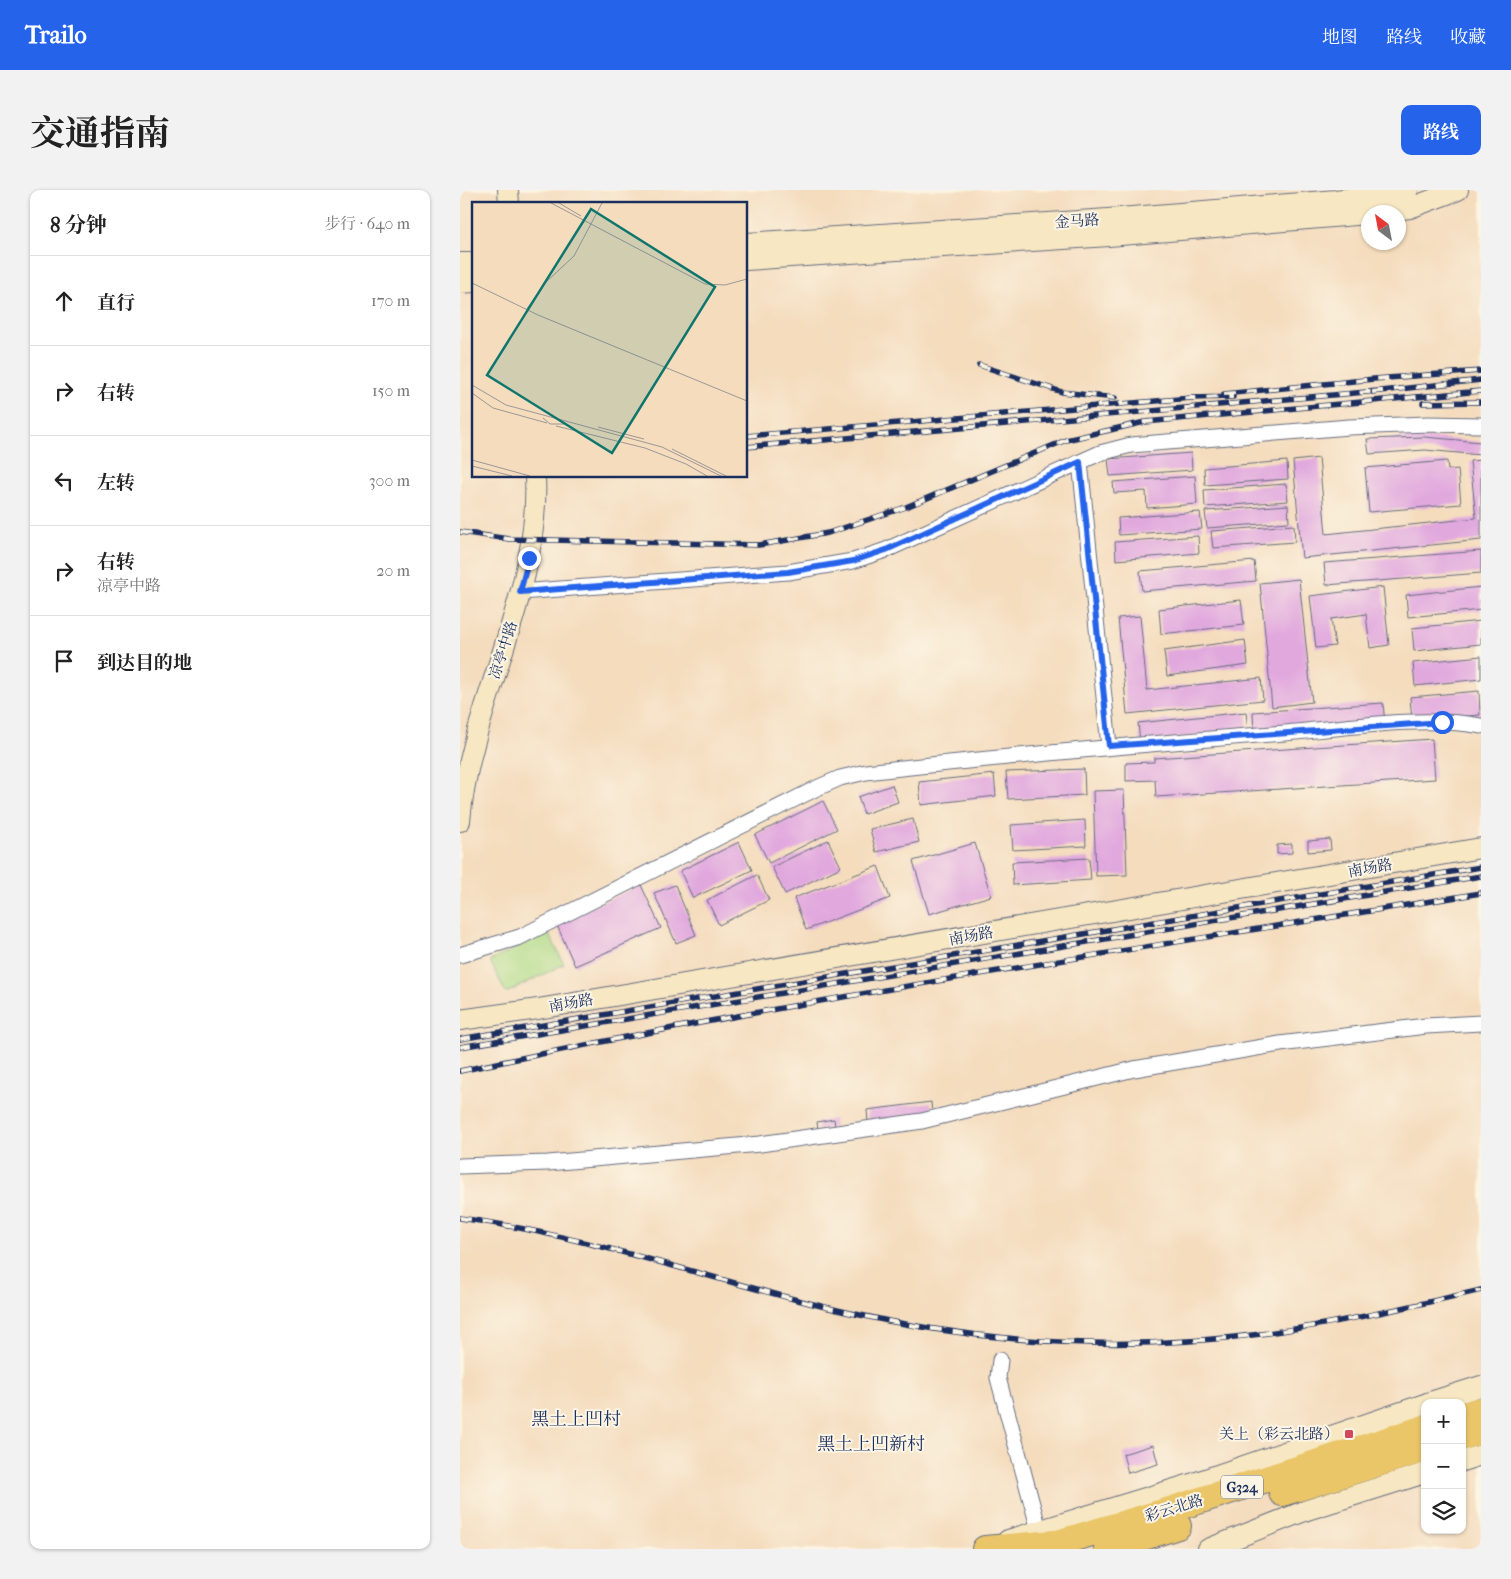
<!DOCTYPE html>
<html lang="zh">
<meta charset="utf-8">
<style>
body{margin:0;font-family:"IM FELL French Canon","Noto Serif SC",serif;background:#f2f2f2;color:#222}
.controls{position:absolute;right:15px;bottom:15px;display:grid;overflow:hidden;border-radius:10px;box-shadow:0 1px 4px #0004}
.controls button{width:45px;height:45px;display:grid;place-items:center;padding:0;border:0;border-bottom:1px solid #e0e0e0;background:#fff;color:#222;font:25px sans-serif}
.compass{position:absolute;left:901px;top:15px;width:45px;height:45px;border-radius:50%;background:#fff;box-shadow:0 1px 4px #0004;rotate:328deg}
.stop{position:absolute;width:15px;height:15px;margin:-11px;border:4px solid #2563eb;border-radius:50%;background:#fff}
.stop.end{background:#2563eb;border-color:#fff;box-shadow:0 1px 5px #0008}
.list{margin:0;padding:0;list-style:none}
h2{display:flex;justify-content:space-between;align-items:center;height:65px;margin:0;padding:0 20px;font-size:21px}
h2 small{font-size:16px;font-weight:400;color:#767676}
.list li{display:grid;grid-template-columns:32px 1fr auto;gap:15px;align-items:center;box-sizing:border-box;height:90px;padding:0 20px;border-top:1px solid #e0e0e0}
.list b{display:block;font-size:19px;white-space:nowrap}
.list p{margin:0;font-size:16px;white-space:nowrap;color:#767676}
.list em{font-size:16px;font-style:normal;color:#767676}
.icon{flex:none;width:28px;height:28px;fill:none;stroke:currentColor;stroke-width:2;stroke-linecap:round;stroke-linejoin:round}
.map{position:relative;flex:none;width:1021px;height:1359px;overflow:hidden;border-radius:10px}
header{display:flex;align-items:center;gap:30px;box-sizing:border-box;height:70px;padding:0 25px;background:#2563eb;color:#fff}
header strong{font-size:24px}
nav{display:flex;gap:28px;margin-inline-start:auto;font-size:18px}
.intro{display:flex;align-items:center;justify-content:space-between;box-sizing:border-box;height:120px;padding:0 30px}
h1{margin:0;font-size:35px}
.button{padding:12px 22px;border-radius:10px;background:#2563eb;color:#fff;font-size:18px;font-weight:700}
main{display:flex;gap:30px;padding:0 30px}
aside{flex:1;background:#fff;border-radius:10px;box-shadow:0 1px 4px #0004}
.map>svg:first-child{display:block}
.green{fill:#afd984;stroke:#658471}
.building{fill:#e1a8de}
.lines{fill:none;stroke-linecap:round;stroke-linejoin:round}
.street-casing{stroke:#676c7f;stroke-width:17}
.secondary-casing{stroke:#676c7f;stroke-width:22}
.highway-casing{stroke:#676c7f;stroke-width:28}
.street{stroke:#fff;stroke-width:15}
.secondary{stroke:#f7e8c3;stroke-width:20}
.highway{stroke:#eac669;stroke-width:26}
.rail-casing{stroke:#1b2f5e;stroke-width:5.5}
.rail{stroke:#fcf5e5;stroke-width:4;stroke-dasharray:11;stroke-linecap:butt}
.route{stroke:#2563eb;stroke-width:6}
.poi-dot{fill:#d1495b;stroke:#fcf5e5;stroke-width:2}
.labels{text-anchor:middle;stroke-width:4;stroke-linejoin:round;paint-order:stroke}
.shield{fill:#fcf5e5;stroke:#5e6a86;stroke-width:1}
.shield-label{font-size:14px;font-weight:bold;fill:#1b2f5e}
.street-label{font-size:15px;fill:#1b2f5e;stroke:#fcf5e5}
.poi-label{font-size:15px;fill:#1b2f5e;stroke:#fcf5e5;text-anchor:end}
.quarter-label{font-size:18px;fill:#1b2f5e;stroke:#fcf5e5}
.inset-road{fill:none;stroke:#9d9797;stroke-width:1}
.view{fill:#0f766e;fill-opacity:0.15;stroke:#0f766e;stroke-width:2.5}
.inset-edge{fill:none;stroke:#1b2f5e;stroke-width:2.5}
</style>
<header>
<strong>Trailo</strong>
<nav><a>地图</a><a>路线</a><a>收藏</a></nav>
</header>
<div class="intro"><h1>交通指南</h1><a class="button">路线</a></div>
<main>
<aside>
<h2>8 分钟<small>步行 · 640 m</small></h2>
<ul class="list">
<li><svg class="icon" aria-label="ahead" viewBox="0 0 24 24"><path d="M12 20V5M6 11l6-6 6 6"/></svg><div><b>直行</b></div><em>170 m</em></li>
<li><svg class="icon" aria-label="right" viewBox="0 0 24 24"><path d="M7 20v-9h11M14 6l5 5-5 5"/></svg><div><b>右转</b></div><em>150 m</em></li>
<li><svg class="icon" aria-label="left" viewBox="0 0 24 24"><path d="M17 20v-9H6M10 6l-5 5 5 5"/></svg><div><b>左转</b></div><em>300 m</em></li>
<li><svg class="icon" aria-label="right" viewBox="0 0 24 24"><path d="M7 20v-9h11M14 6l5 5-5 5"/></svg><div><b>右转</b><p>凉亭中路</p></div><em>20 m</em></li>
<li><svg class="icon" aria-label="arrive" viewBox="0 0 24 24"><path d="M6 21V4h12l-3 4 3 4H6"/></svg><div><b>到达目的地</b></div></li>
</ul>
</aside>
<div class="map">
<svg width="1021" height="1359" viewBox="0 0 1021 1359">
<rect width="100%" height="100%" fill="#fcf5e5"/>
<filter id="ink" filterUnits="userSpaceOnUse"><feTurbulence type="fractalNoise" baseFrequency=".02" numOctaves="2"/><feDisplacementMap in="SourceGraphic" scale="10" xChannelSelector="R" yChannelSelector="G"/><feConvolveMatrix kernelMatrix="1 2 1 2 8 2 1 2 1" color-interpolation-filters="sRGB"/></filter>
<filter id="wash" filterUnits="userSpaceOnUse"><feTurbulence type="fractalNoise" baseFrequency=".0096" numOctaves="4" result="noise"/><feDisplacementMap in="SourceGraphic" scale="20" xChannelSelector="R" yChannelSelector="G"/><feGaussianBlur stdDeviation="1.12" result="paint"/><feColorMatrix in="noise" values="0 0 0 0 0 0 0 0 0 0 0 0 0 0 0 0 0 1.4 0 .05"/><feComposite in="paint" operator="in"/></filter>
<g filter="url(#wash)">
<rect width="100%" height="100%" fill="#f4dcbd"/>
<path class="green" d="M 88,742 L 104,774 L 46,803 L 30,771 Z"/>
<g id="blocks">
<path class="building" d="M 964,247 L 1021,252 L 1021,265 L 965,260 L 909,264 L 907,249 Z
M 731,263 L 732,280 L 650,286 L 648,269 Z
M 859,268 L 866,344 L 1016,328 L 1010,271 L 1021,270 L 1021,350 L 842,368 L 833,271 Z
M 827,271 L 828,289 L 745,295 L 744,278 Z
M 987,271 L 988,280 L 998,279 L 1001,314 L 909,322 L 905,278 Z
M 735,286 L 737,314 L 687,318 L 686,301 L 654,303 L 653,292 Z
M 826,294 L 828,311 L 745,317 L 744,300 Z
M 828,315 L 829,332 L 747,338 L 745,321 Z
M 740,322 L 742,339 L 659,345 L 658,328 Z
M 834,335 L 835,352 L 753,358 L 751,341 Z
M 738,346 L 739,363 L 656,370 L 655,352 Z
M 1021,361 L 1021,383 L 866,395 L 864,373 Z
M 794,371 L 796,391 L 682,401 L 680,381 Z
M 839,389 L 852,512 L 812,517 L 800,393 Z
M 923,397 L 929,455 L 910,458 L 906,424 L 871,429 L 875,456 L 856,458 L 850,406 Z
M 1021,397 L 1021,420 L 948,427 L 946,405 Z
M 781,410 L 784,435 L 701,444 L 699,419 Z
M 680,426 L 687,500 L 801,488 L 803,510 L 667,524 L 658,428 Z
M 1021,431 L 1021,454 L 954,461 L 952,438 Z
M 785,450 L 788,475 L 707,486 L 704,461 Z
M 1021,466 L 1021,489 L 955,496 L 953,473 Z
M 1019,501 L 1020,525 L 952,531 L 950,507 Z
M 923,513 L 925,534 L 794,543 L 793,522 Z
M 786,522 L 788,541 L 680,552 L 678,533 Z
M 972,549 L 975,589 L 696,607 L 695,590 L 666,591 L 666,573 L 694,572 L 694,568 Z
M 624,579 L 625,605 L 548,609 L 546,582 Z
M 534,584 L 536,606 L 461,615 L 459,592 Z
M 432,595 L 438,612 L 404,624 L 398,607 Z
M 664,600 L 667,685 L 636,686 L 633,601 Z
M 363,611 L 377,639 L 309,673 L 295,645 Z
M 453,629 L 459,652 L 416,662 L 410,639 Z
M 625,630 L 626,656 L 553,660 L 551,635 Z
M 870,649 L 871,660 L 848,662 L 848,651 Z
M 368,650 L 381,677 L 325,704 L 312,677 Z
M 279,652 L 292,680 L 233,708 L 220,681 Z
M 515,653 L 531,706 L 469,724 L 453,671 Z
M 832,654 L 832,663 L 817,664 L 817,655 Z
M 629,668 L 631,690 L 553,695 L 552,672 Z
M 418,676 L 430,708 L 346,740 L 334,708 Z
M 297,685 L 309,710 L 259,735 L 247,710 Z
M 181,695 L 201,738 L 115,776 L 96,733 Z
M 215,695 L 236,745 L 216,753 L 194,703 Z
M 471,912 L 472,923 L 408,932 L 407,920 Z
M 374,929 L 375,937 L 358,940 L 357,932 Z
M 693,1255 L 698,1274 L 668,1283 L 663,1264 Z"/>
</g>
</g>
<g filter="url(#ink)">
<use href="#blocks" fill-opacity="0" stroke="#676c7f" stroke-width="1"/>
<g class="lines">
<g class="street-casing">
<path id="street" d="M 620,272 L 649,556
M 60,402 L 328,382 L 393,371 L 426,360 L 640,263 L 671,255 L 889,237 L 968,234 L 1021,235
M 0,765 L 60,747 L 357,598 L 380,588 L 406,582 C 545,566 685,554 825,543 C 884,538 964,525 1021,536
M 0,976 L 88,973 L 300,954 L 462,931 L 674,879 L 820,854 L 966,836 L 1021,833
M 540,1170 L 538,1188 L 579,1340"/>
</g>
<g class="secondary-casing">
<path id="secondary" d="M 48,0 L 49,14
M 919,22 L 950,18 L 998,0
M 286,53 L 648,29 L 876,10 L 948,0
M 286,70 L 649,46 L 908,24
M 0,73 L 14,73
M 0,93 L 14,92
M 0,631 C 10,513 81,406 75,286
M 0,830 L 78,819 L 1021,658
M 967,1213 L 1021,1196
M 1002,1271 L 1021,1265
M 548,1350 L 734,1293 L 965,1214
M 748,1359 L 847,1320 L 965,1283"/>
</g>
<g class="highway-casing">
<path id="highway" d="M 1002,1226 L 1021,1220
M 1002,1247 L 1021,1241
M 822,1303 L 965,1259
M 525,1359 L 594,1353
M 577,1359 L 713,1319 L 965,1238
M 647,1359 L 718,1336"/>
</g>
<use href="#street" class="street"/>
<use href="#secondary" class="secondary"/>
<use href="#highway" class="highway"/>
<g class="rail-casing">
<path id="rail" d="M 519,175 L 602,202 L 655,208
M 912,202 L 1021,190
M 764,204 L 914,189 L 1021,181
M 963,213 L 1021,212
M 286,246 L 731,208 L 773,207
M 286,257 L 918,201
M 0,342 L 49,349 L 299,355 L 368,343 L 446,317 L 606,250 L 685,232 L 1021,201
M 0,849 L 1021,677
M 0,857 L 1021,686
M 0,881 C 338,808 680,759 1021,703
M 0,1028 C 131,1046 257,1092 386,1122 C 521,1153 663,1162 801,1144 C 875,1134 948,1117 1021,1100"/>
</g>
<use href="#rail" class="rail"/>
</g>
</g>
<g class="lines" filter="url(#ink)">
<path class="route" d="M 69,368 L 60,402 L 328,382 L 393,371 L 426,360 L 620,272 L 649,556 L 982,532"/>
</g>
<rect class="poi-dot" x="884" y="1239" width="10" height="10" rx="2.5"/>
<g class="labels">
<rect class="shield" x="761" y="1285.5" width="42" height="23" rx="4"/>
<g class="shield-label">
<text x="782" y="1302">G324</text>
</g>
<g class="street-label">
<text transform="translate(617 31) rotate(-4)" y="5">金马路</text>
<text transform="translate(43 460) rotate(-72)" y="5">凉亭中路</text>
<text transform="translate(910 678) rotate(-10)" y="5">南场路</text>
<text transform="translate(511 746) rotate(-10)" y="5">南场路</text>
<text transform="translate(111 813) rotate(-10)" y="5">南场路</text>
<text transform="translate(714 1318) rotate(-17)" y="5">彩云北路</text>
</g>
<g class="poi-label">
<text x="879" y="1249">关上（彩云北路）</text>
</g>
<g class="quarter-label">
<text x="116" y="1235">黑土上凹村</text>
<text x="411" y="1260">黑土上凹新村</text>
</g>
</g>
<g transform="translate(12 12)">
<rect width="275" height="275" fill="#f4dcbd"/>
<path class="inset-road" d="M 79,1 L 233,82 L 253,83 L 275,77M 87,1 L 109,14M 0,81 L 66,113 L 275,199M 54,108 L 73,81 L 102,54 L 130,1M 0,183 L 34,203 L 190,245 L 249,274M 0,191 L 21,206 L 75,221M 71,216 L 78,222 L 92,222M 84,224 L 173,246 L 214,262 L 235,274M 126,225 L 172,237M 200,247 L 254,274M 0,258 L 58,274M 0,264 L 40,274"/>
<path class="view" d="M 119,7 L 243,85 L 140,251 L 15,173 Z"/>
<rect width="275" height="275" class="inset-edge"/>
</g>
</svg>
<div class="controls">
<button>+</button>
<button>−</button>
<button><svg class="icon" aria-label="layers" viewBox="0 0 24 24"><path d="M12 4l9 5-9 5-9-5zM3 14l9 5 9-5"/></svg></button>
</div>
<svg class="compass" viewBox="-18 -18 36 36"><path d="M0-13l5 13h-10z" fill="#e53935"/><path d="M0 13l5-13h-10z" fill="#767676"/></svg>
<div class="stop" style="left:982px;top:532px"></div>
<div class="stop end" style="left:69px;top:368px"></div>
</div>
</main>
